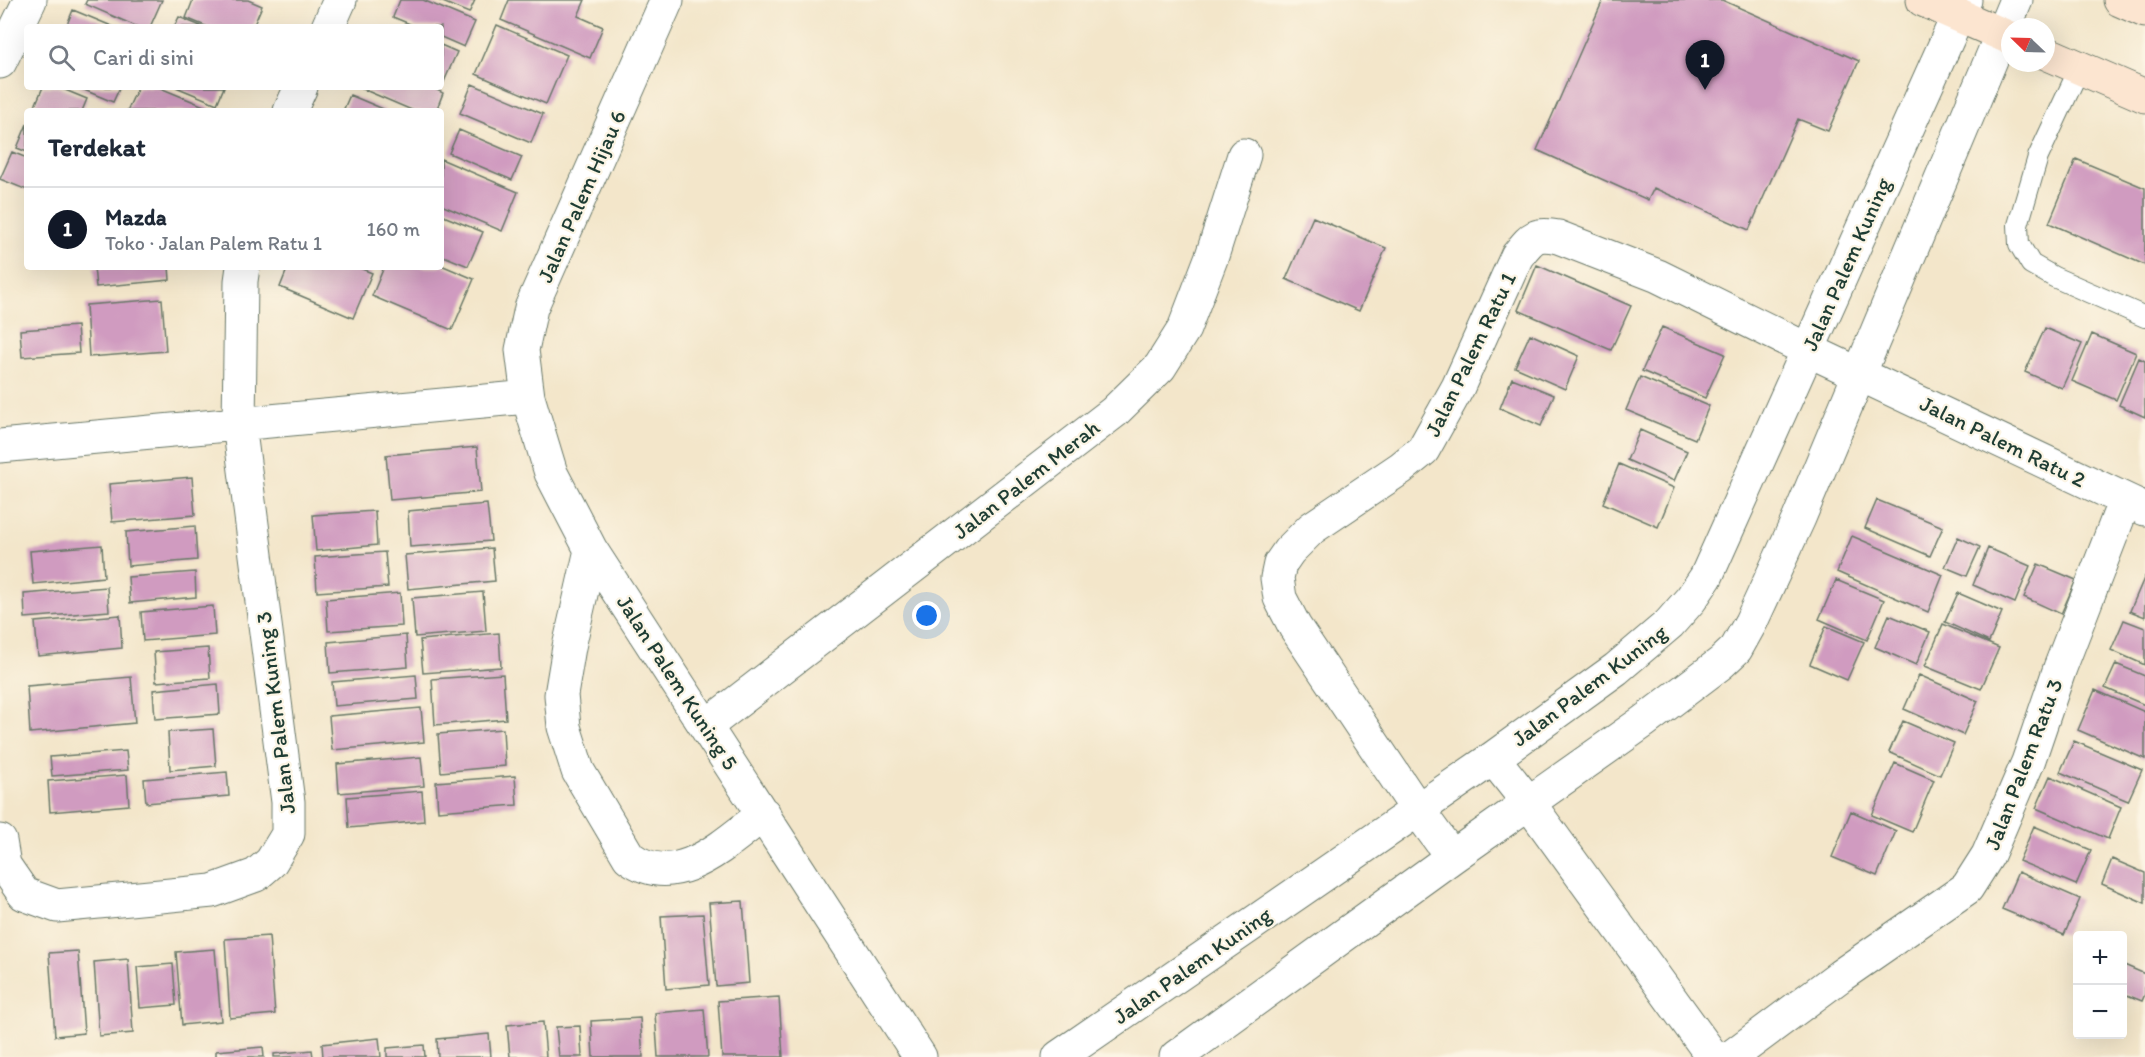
<!DOCTYPE html>
<html lang="id">
<meta charset="utf-8">
<style>
body{margin:0;font-family:Itim,sans-serif;background:#f2f2f3;color:#1f2937}
.controls{position:absolute;right:18px;bottom:18px;display:grid;overflow:hidden;border-radius:6px;box-shadow:0 6px 24px #0002}
.controls button{width:54px;height:54px;display:grid;place-items:center;padding:0;border:0;border-bottom:2px solid #e0e1e3;background:#fff;color:#1f2937;font:30px sans-serif}
.compass{position:absolute;left:2001px;top:18px;width:54px;height:54px;border-radius:50%;background:#fff;box-shadow:0 6px 24px #0002;rotate:293deg}
.you{position:absolute;left:927px;top:616px;width:21px;height:21px;margin:-15px;border:4px solid #fff;border-radius:50%;background:#1a73e8;box-shadow:0 0 0 9px #1a73e833}
.badge{display:grid;place-items:center;width:39px;height:39px;border-radius:50%;background:#111827;color:#fff;font-size:20px;font-weight:700}
.pin{position:absolute;translate:-50% -50px;filter:drop-shadow(0 2px 3px #0008)}
.pin::after{content:'';position:absolute;top:32px;width:21px;height:18px;background:inherit;clip-path:polygon(0 0,100% 0,50% 100%)}
.list{margin:0;padding:0;list-style:none}
h2{display:flex;justify-content:space-between;align-items:center;height:78px;margin:0;padding:0 24px;font-size:26px}
h2 small{font-size:20px;font-weight:400;color:#747a83}
.list li{display:grid;grid-template-columns:39px 1fr auto;gap:18px;align-items:center;box-sizing:border-box;height:84px;padding:0 24px;border-top:2px solid #e0e1e3}
.list b{display:block;font-size:22px;white-space:nowrap}
.list p{margin:0;font-size:20px;white-space:nowrap;color:#747a83}
.list em{font-size:20px;font-style:normal;color:#747a83}
.icon{flex:none;width:33px;height:33px;fill:none;stroke:currentColor;stroke-width:2;stroke-linecap:round;stroke-linejoin:round}
.map{position:relative;flex:none;width:2145px;height:1057px;overflow:hidden}
.search{position:absolute;background:#fff;box-shadow:0 6px 24px #0002;left:24px;top:24px;width:420px;height:66px;display:flex;align-items:center;gap:15px;box-sizing:border-box;padding:0 21px;border-radius:6px;color:#747a83;font-size:22px}
.panel{position:absolute;background:#fff;box-shadow:0 6px 24px #0002;left:24px;top:108px;width:420px;height:162px;border-radius:6px}
.map>svg:first-child{display:block}
.building{fill:#d09bc0}
.lines{fill:none;stroke-linecap:round;stroke-linejoin:round}
.lane-casing{stroke:#697868;stroke-width:22}
.street-casing{stroke:#697868;stroke-width:35}
.secondary-casing{stroke:#697868;stroke-width:35}
.lane{stroke:#fff;stroke-width:20}
.street{stroke:#fff;stroke-width:33}
.secondary{stroke:#fce5d0;stroke-width:33}
.labels{text-anchor:middle;stroke-width:4.5;stroke-linejoin:round;paint-order:stroke}
.street-label{font-size:22px;fill:#1f3d34;stroke:#fcf5e5}
</style>
<div class="map">
<svg width="2145" height="1057" viewBox="0 0 2145 1057">
<rect width="100%" height="100%" fill="#fcf5e5"/>
<filter id="ink" filterUnits="userSpaceOnUse"><feTurbulence type="fractalNoise" baseFrequency=".0167" numOctaves="2"/><feDisplacementMap in="SourceGraphic" scale="12" xChannelSelector="R" yChannelSelector="G"/><feConvolveMatrix kernelMatrix="1 2 1 2 8 2 1 2 1" color-interpolation-filters="sRGB"/></filter>
<filter id="wash" filterUnits="userSpaceOnUse"><feTurbulence type="fractalNoise" baseFrequency=".008" numOctaves="4" result="noise"/><feDisplacementMap in="SourceGraphic" scale="24" xChannelSelector="R" yChannelSelector="G"/><feGaussianBlur stdDeviation="1.35" result="paint"/><feColorMatrix in="noise" values="0 0 0 0 0 0 0 0 0 0 0 0 0 0 0 0 0 1.4 0 .05"/><feComposite in="paint" operator="in"/></filter>
<g filter="url(#wash)">
<rect width="100%" height="100%" fill="#f3e6ca"/>
<g id="blocks">
<path class="building" d="M 87,0 L 162,0 L 150,27 L 138,27 L 85,4 Z
M 193,0 L 248,0 L 262,6 L 253,27 L 208,27 L 186,18 Z
M 400,0 L 423,0 L 475,22 L 464,47 L 441,37 L 441,27 L 417,27 L 393,17 Z
M 438,0 L 475,0 L 469,13 Z
M 509,0 L 585,0 L 578,16 L 603,27 L 590,58 L 501,20 Z
M 1603,0 L 1722,0 L 1859,61 L 1828,131 L 1798,119 L 1749,230 L 1654,188 L 1648,200 L 1537,150 Z
M 73,10 L 114,27 L 66,27 Z
M 179,17 L 203,27 L 174,27 Z
M 497,25 L 567,55 L 546,104 L 476,74 Z
M 441,45 L 457,52 L 443,84 L 441,83 Z
M 472,84 L 543,114 L 531,143 L 460,113 Z
M 43,87 L 58,87 L 87,99 L 82,111 L 48,111 L 35,106 Z
M 77,87 L 120,87 L 113,102 Z
M 138,87 L 158,87 L 211,109 L 210,111 L 127,111 Z
M 176,87 L 224,87 L 217,104 Z
M 358,87 L 431,87 L 443,93 L 436,111 L 414,111 Z
M 350,95 L 388,111 L 343,111 Z
M 27,124 L 27,152 L 17,148 Z
M 459,130 L 522,157 L 512,180 L 449,153 Z
M 12,152 L 27,158 L 27,190 L 0,179 Z
M 441,159 L 518,192 L 502,231 L 441,205 Z
M 2076,159 L 2145,188 L 2145,265 L 2049,223 Z
M 441,215 L 483,232 L 468,266 L 441,255 Z
M 1313,217 L 1386,248 L 1359,311 L 1286,279 Z
M 441,265 L 474,279 L 452,330 L 372,296 L 384,267 L 441,267 Z
M 1537,265 L 1631,306 L 1611,350 L 1518,310 Z
M 94,267 L 169,267 L 170,280 L 96,287 Z
M 288,267 L 357,267 L 372,273 L 353,318 L 280,287 Z
M 162,299 L 166,351 L 89,357 L 86,305 Z
M 77,326 L 79,353 L 22,357 L 20,330 Z
M 1662,327 L 1725,354 L 1705,398 L 1642,371 Z
M 2045,328 L 2082,344 L 2062,388 L 2025,372 Z
M 1530,334 L 1579,356 L 1565,389 L 1515,367 Z
M 2092,334 L 2136,353 L 2116,400 L 2072,381 Z
M 2139,358 L 2145,361 L 2145,417 L 2119,405 Z
M 1640,377 L 1709,406 L 1695,439 L 1626,410 Z
M 1512,378 L 1554,395 L 1541,426 L 1500,408 Z
M 1640,430 L 1687,451 L 1674,481 L 1627,460 Z
M 477,447 L 481,492 L 390,500 L 386,455 Z
M 1619,464 L 1674,488 L 1658,527 L 1603,503 Z
M 192,477 L 195,515 L 112,522 L 109,484 Z
M 1877,500 L 1943,527 L 1930,556 L 1865,528 Z
M 487,504 L 491,541 L 410,547 L 408,511 Z
M 375,511 L 377,545 L 316,551 L 313,515 Z
M 195,526 L 197,560 L 128,566 L 126,532 Z
M 1852,536 L 1943,575 L 1928,612 L 1837,572 Z
M 1958,537 L 1980,547 L 1967,576 L 1945,567 Z
M 102,545 L 104,577 L 33,584 L 30,551 Z
M 492,548 L 495,581 L 408,589 L 405,555 Z
M 1988,548 L 2030,566 L 2015,603 L 1973,585 Z
M 385,552 L 388,587 L 317,592 L 315,557 Z
M 2038,564 L 2076,580 L 2061,614 L 2024,597 Z
M 195,572 L 196,597 L 130,603 L 128,577 Z
M 2145,576 L 2145,617 L 2130,611 Z
M 1836,580 L 1884,600 L 1867,640 L 1819,619 Z
M 107,587 L 109,611 L 25,618 L 24,594 Z
M 483,592 L 486,631 L 415,637 L 412,598 Z
M 400,593 L 402,626 L 328,631 L 326,599 Z
M 1958,593 L 2002,612 L 1989,642 L 1945,622 Z
M 213,606 L 215,635 L 143,641 L 141,612 Z
M 120,615 L 122,648 L 38,656 L 35,622 Z
M 1889,615 L 1930,632 L 1916,665 L 1875,647 Z
M 2124,620 L 2145,628 L 2145,665 L 2111,650 Z
M 1943,624 L 1999,648 L 1981,689 L 1925,666 Z
M 1826,626 L 1864,642 L 1847,680 L 1810,664 Z
M 499,633 L 501,667 L 423,673 L 420,640 Z
M 406,635 L 408,667 L 330,673 L 328,642 Z
M 208,648 L 210,678 L 156,682 L 154,652 Z
M 2116,664 L 2145,676 L 2145,705 L 2105,688 Z
M 503,674 L 506,719 L 435,725 L 432,679 Z
M 416,675 L 418,699 L 334,706 L 332,682 Z
M 1919,675 L 1978,701 L 1963,735 L 1904,709 Z
M 131,677 L 135,723 L 30,733 L 27,686 Z
M 218,684 L 220,714 L 155,719 L 153,690 Z
M 2095,690 L 2145,712 L 2145,759 L 2078,730 Z
M 421,708 L 424,742 L 332,750 L 329,716 Z
M 1903,721 L 1954,743 L 1940,775 L 1889,752 Z
M 213,729 L 216,766 L 170,770 L 168,732 Z
M 503,729 L 505,766 L 441,772 L 438,734 Z
M 2074,741 L 2142,770 L 2128,801 L 2060,772 Z
M 126,751 L 128,770 L 52,776 L 50,757 Z
M 421,757 L 424,786 L 339,793 L 337,764 Z
M 1895,763 L 1934,780 L 1912,832 L 1872,815 Z
M 227,772 L 229,796 L 146,803 L 144,779 Z
M 127,775 L 129,805 L 50,812 L 48,781 Z
M 515,776 L 517,805 L 438,811 L 436,782 Z
M 2050,776 L 2121,807 L 2108,839 L 2036,808 Z
M 422,791 L 424,821 L 349,828 L 347,797 Z
M 1851,811 L 1896,831 L 1877,876 L 1832,857 Z
M 2034,826 L 2091,850 L 2076,885 L 2019,861 Z
M 2112,859 L 2145,873 L 2145,903 L 2102,884 Z
M 2018,872 L 2080,899 L 2064,935 L 2002,909 Z
M 743,901 L 749,983 L 716,986 L 709,903 Z
M 703,914 L 709,985 L 666,989 L 661,916 Z
M 269,936 L 275,1014 L 230,1018 L 225,939 Z
M 215,949 L 221,1021 L 182,1025 L 176,952 Z
M 78,951 L 84,1033 L 55,1036 L 49,953 Z
M 128,959 L 133,1033 L 99,1036 L 94,962 Z
M 173,964 L 176,1005 L 140,1008 L 137,967 Z
M 2122,964 L 2145,974 L 2145,994 L 2142,1001 L 2122,993 Z
M 779,997 L 783,1057 L 722,1057 L 718,1001 Z
M 704,1009 L 708,1057 L 658,1057 L 655,1013 Z
M 640,1018 L 643,1057 L 593,1057 L 591,1021 Z
M 543,1022 L 546,1057 L 510,1057 L 507,1025 Z
M 580,1026 L 582,1057 L 559,1057 L 556,1027 Z
M 489,1034 L 491,1057 L 438,1057 L 437,1039 Z
M 379,1038 L 381,1057 L 323,1057 L 322,1044 Z
M 424,1045 L 425,1057 L 387,1057 L 387,1048 Z
M 263,1047 L 264,1057 L 216,1057 L 216,1051 Z
M 312,1050 L 313,1057 L 274,1057 L 274,1054 Z"/>
</g>
</g>
<g filter="url(#ink)">
<use href="#blocks" fill-opacity="0" stroke="#697868" stroke-width="1.5"/>
<g class="lines">
<g class="lane-casing">
<path id="lane" d="M 2080,67 L 2038,157 L 2018,225 L 2019,244 L 2031,264 L 2054,277 L 2145,317"/>
</g>
<g class="street-casing">
<path id="street" d="M 667,0 L 531,308 L 522,350 L 528,397 L 551,473 L 591,550 L 920,1057
M 328,27 L 340,0
M 0,62 L 30,0
M 290,111 L 301,87
M 0,446 L 528,397
M 591,550 L 569,647 L 561,695 L 564,727 L 578,771 L 629,857 C 677,893 726,842 764,814
M 706,726 L 1114,412 L 1160,367 L 1184,329 L 1212,256 L 1244,155
M 1493,758 L 1528,802 L 1713,1057
M 0,841 L 4,865 L 24,894 L 57,906 L 212,891 L 256,875 L 271,862 L 288,834 L 288,802 L 239,424 L 241,281 L 243,267
M 1452,857 L 1417,809 L 1295,627 L 1280,598 L 1277,578 L 1280,564 L 1289,551 L 1312,528 L 1401,468 L 1423,450 L 1458,387 L 1517,256 C 1532,238 1534,232 1558,237 L 1658,276 L 1808,350 L 2145,509
M 1059,1057 L 1493,758 L 1616,669 L 1669,624 L 1691,599 L 1706,577 L 1965,0
M 1176,1057 L 1452,857 L 1643,722 L 1721,663 L 1736,649 L 1751,622 L 1799,518 L 2016,0
M 1731,1057 L 1840,976 L 1967,888 L 1988,855 L 2028,762 L 2060,668 L 2125,500"/>
</g>
<g class="secondary-casing">
<path id="secondary" d="M 1923,0 L 2010,38
M 2120,0 L 2145,11
M 2046,53 L 2145,96"/>
</g>
<use href="#lane" class="lane"/>
<use href="#street" class="street"/>
<use href="#secondary" class="secondary"/>
</g>
</g>
<g class="labels">
<g class="street-label">
<text transform="translate(581 196) rotate(-66)" y="8">Jalan Palem Hijau 6</text>
<text transform="translate(1846 264) rotate(-66)" y="8">Jalan Palem Kuning</text>
<text transform="translate(1470 354) rotate(-64)" y="8">Jalan Palem Ratu 1</text>
<text transform="translate(2003 441) rotate(26)" y="8">Jalan Palem Ratu 2</text>
<text transform="translate(1026 479) rotate(-38)" y="8">Jalan Palem Merah</text>
<text transform="translate(678 682) rotate(57)" y="8">Jalan Palem Kuning 5</text>
<text transform="translate(1589 685) rotate(-37)" y="8">Jalan Palem Kuning</text>
<text transform="translate(275 713) rotate(-97)" y="8">Jalan Palem Kuning 3</text>
<text transform="translate(2023 764) rotate(-69)" y="8">Jalan Palem Ratu 3</text>
<text transform="translate(1192 965) rotate(-35)" y="8">Jalan Palem Kuning</text>
</g>
</g>
</svg>
<div class="controls">
<button>+</button>
<button>−</button>
</div>
<svg class="compass" viewBox="-18 -18 36 36"><path d="M0-13l5 13h-10z" fill="#e53935"/><path d="M0 13l5-13h-10z" fill="#747a83"/></svg>
<div class="you"></div>
<div class="pin badge" style="left:1705px;top:90px">1</div>
<div class="search"><svg class="icon" aria-label="search" viewBox="0 0 24 24"><circle cx="10" cy="10" r="6"/><path d="M15 15l6 6"/></svg>Cari di sini</div>
<section class="panel">
<h2>Terdekat<small></small></h2>
<ul class="list">
<li><span class="badge">1</span><div><b>Mazda</b><p>Toko · Jalan Palem Ratu 1</p></div><em>160 m</em></li>
</ul>
</section>
</div>
